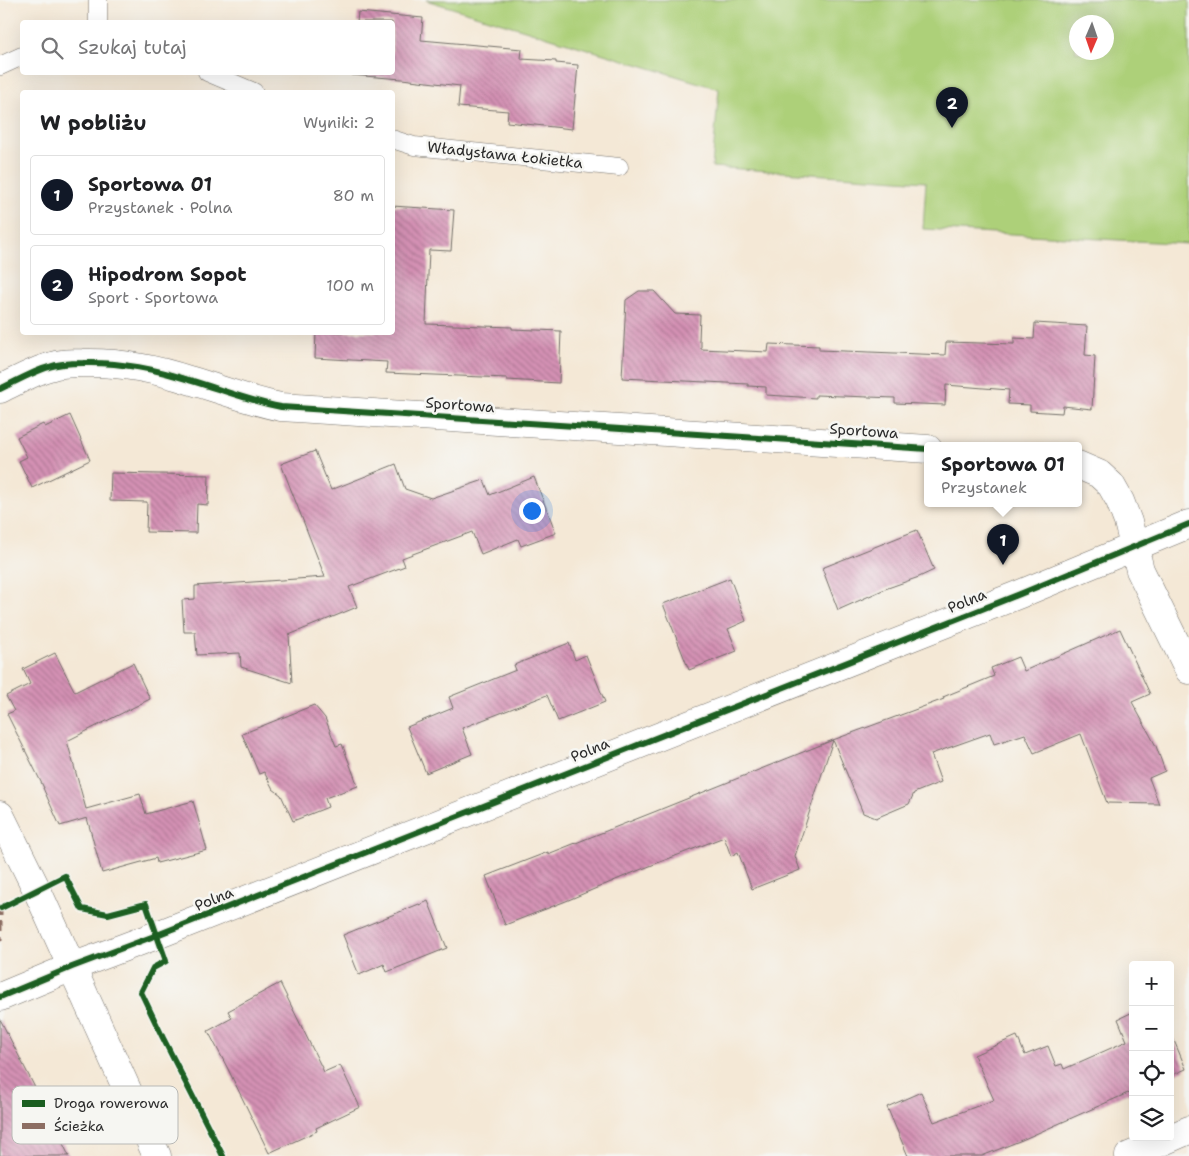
<!DOCTYPE html>
<html lang="pl">
<meta charset="utf-8">
<style>
body{margin:0;font-family:"Shantell Sans",sans-serif;background:#f6f6f6;color:#202124}
.controls{position:absolute;right:15px;bottom:15px;display:grid;overflow:hidden;border-radius:5px;box-shadow:0 5px 20px #0002}
.controls button{width:45px;height:45px;display:grid;place-items:center;padding:0;border:0;border-bottom:1px solid #e0e0e0;background:#fff;color:#202124;font:25px sans-serif}
.compass{position:absolute;left:1069px;top:15px;width:45px;height:45px;border-radius:50%;background:#fff;box-shadow:0 5px 20px #0002;rotate:182deg}
.you{position:absolute;left:531px;top:510px;width:18px;height:18px;margin:-12px;border:4px solid #fff;border-radius:50%;background:#1a73e8;box-shadow:0 0 0 8px #1a73e833}
.badge{display:grid;place-items:center;width:32px;height:32px;border-radius:50%;background:#111827;color:#fff;font-size:16px;font-weight:700}
.pin{position:absolute;translate:-50% -41px;filter:drop-shadow(0 1px 2px #0008)}
.pin::after{content:'';position:absolute;top:26px;width:18px;height:15px;background:inherit;clip-path:polygon(0 0,100% 0,50% 100%)}
.popup{position:absolute;left:924px;top:442px;width:158px;height:65px;box-sizing:border-box;display:grid;place-content:center;border-radius:5px;background:#fff;filter:drop-shadow(0 1px 4px #0005);font-size:16px;white-space:nowrap;color:#757577}
.popup b{font-size:19px;color:#202124}
.popup::after{content:'';position:absolute;left:50%;top:100%;margin-left:-10px;border:10px solid transparent;border-top-color:#fff}
.list{margin:0;padding:0;list-style:none}
h2{display:flex;justify-content:space-between;align-items:center;height:65px;margin:0;padding:0 20px;font-size:21px}
h2 small{font-size:16px;font-weight:400;color:#757577}
.list li{display:grid;grid-template-columns:32px 1fr auto;gap:15px;align-items:center;box-sizing:border-box;height:80px;margin:0 10px 10px;padding:0 10px;border:1px solid #e0e0e0;border-radius:5px}
.list b{display:block;font-size:19px;white-space:nowrap}
.list p{margin:0;font-size:16px;white-space:nowrap;color:#757577}
.list em{font-size:16px;font-style:normal;color:#757577}
.icon{flex:none;width:28px;height:28px;fill:none;stroke:currentColor;stroke-width:2;stroke-linecap:round;stroke-linejoin:round}
.map{position:relative;flex:none;width:1189px;height:1156px;overflow:hidden}
.search{position:absolute;background:#fff;box-shadow:0 5px 20px #0002;left:20px;top:20px;width:375px;height:55px;display:flex;align-items:center;gap:12px;box-sizing:border-box;padding:0 18px;border-radius:5px;color:#757577;font-size:19px}
.panel{position:absolute;background:#fff;box-shadow:0 5px 20px #0002;left:20px;top:90px;width:375px;height:245px;border-radius:5px}
.map>svg:first-child{display:block}
.pitch{fill:#add079;stroke:#6c7e52;fill-rule:evenodd}
.building{fill:url(#building-back-hatch)}
.lines{fill:none;stroke-linecap:round;stroke-linejoin:round}
.service-casing{stroke:#716d67;stroke-width:19}
.minor-casing{stroke:#716d67;stroke-width:29}
.tertiary-casing{stroke:#716d67;stroke-width:29}
.service{stroke:#fff;stroke-width:18}
.minor{stroke:#fff;stroke-width:28}
.tertiary{stroke:#fff;stroke-width:28}
.quiet{stroke:#8d6e63;stroke-width:5;stroke-dasharray:10 5;stroke-linecap:butt}
.cycleway-casing{stroke:#f6f6f2;stroke-width:9}
.cycleway{stroke:#1b5e20;stroke-width:6}
.labels{text-anchor:middle;stroke-width:5;stroke-linejoin:round;paint-order:stroke}
.street-label{font-size:15px;fill:#2b2b2b;stroke:#f6f6f2}
.key{fill:#f6f6f2;stroke:#b9b9b6;stroke-width:1}
.key-label{font-size:14px;fill:#2b2b2b}
</style>
<div class="map">
<svg width="1189" height="1156" viewBox="0 0 1189 1156">
<defs>
<pattern id="building-back-hatch" width="6" height="6" patternUnits="userSpaceOnUse" patternTransform="scale(1.25)"><rect width="6" height="6" fill="#d491b4"/><path d="M-1 5l2 2M0 0l6 6M5-1l2 2" fill="none" stroke="#ac7793"/></pattern>
</defs>
<rect width="100%" height="100%" fill="#f6f6f2"/>
<filter id="ink" filterUnits="userSpaceOnUse"><feTurbulence type="fractalNoise" baseFrequency=".02" numOctaves="2"/><feDisplacementMap in="SourceGraphic" scale="10" xChannelSelector="R" yChannelSelector="G"/><feConvolveMatrix kernelMatrix="1 2 1 2 8 2 1 2 1" color-interpolation-filters="sRGB"/></filter>
<filter id="wash" filterUnits="userSpaceOnUse"><feTurbulence type="fractalNoise" baseFrequency=".0096" numOctaves="4" result="noise"/><feDisplacementMap in="SourceGraphic" scale="20" xChannelSelector="R" yChannelSelector="G"/><feGaussianBlur stdDeviation="1.12" result="paint"/><feColorMatrix in="noise" values="0 0 0 0 0 0 0 0 0 0 0 0 0 0 0 0 0 1.4 0 .05"/><feComposite in="paint" operator="in"/></filter>
<g filter="url(#wash)">
<rect width="100%" height="100%" fill="#f4e8d6"/>
<path class="pitch" d="M 426,0 L 1189,0 L 1189,244 L 923,229 L 926,182 L 712,167 L 719,89 ZM 1076,22 L 1106,22 L 1106,52 L 1076,52 Z"/>
<g id="blocks">
<path class="building" d="M 358,12 L 423,18 L 421,40 L 522,49 L 521,59 L 556,61 L 556,63 L 578,65 L 572,129 L 507,122 L 508,111 L 458,107 L 460,86 L 402,79 L 351,75 L 352,72 L 392,72 L 392,22 L 357,22 Z
M 392,206 L 454,210 L 451,251 L 429,250 L 426,324 L 512,327 L 512,329 L 561,331 L 559,383 L 507,380 L 507,378 L 386,373 L 387,362 L 315,358 L 316,332 L 392,332 Z
M 639,291 L 654,291 L 675,314 L 700,315 L 699,341 L 701,341 L 701,349 L 768,352 L 769,344 L 819,346 L 819,350 L 945,355 L 946,342 L 1014,344 L 1014,338 L 1034,339 L 1035,323 L 1087,326 L 1085,355 L 1095,356 L 1092,409 L 1063,406 L 1062,413 L 1030,411 L 1030,405 L 1008,404 L 1009,390 L 946,385 L 945,405 L 895,403 L 895,398 L 816,395 L 816,398 L 766,395 L 766,387 L 748,386 L 748,384 L 622,378 L 626,300 Z
M 70,415 L 90,460 L 32,488 L 19,461 L 27,457 L 17,437 L 43,424 L 45,427 Z
M 315,451 L 331,490 L 396,464 L 405,489 L 431,498 L 484,480 L 490,495 L 534,477 L 556,533 L 521,546 L 518,539 L 481,554 L 472,532 L 402,558 L 405,566 L 349,587 L 357,607 L 289,635 L 292,683 L 241,667 L 240,653 L 197,655 L 195,632 L 184,632 L 182,600 L 195,599 L 195,586 L 325,577 L 281,464 Z
M 111,473 L 209,475 L 208,505 L 197,504 L 196,533 L 146,532 L 147,502 L 110,501 Z
M 917,530 L 934,570 L 919,577 L 885,589 L 838,610 L 822,568 Z
M 730,578 L 746,621 L 728,629 L 737,651 L 689,670 L 663,604 Z
M 1120,629 L 1150,694 L 1132,702 L 1156,746 L 1165,771 L 1149,778 L 1159,804 L 1107,803 L 1081,734 L 1034,753 L 1025,734 L 994,744 L 990,733 L 931,754 L 941,782 L 914,793 L 909,804 L 876,818 L 863,813 L 833,740 L 944,699 L 943,697 L 994,676 L 991,668 L 1018,657 L 1024,671 Z
M 569,643 L 575,660 L 586,655 L 605,702 L 558,721 L 547,695 L 462,728 L 472,754 L 426,773 L 407,727 L 453,708 L 449,697 L 516,670 L 514,665 Z
M 55,653 L 75,692 L 133,663 L 150,699 L 67,741 L 86,809 L 140,794 L 146,814 L 193,801 L 207,850 L 157,863 L 156,858 L 102,873 L 87,818 L 60,826 L 43,788 L 44,788 L 7,714 L 14,711 L 6,696 L 30,684 L 23,669 Z
M 314,705 L 325,718 L 336,746 L 342,744 L 358,786 L 325,798 L 328,807 L 293,821 L 281,795 L 273,789 L 264,772 L 259,774 L 242,734 Z
M 833,740 L 795,856 L 800,870 L 752,889 L 738,852 L 731,856 L 724,837 L 637,871 L 566,901 L 505,925 L 486,876 L 548,852 L 548,854 L 654,812 Z
M 428,901 L 447,948 L 387,972 L 384,964 L 359,975 L 343,935 L 419,904 L 420,905 Z
M 280,983 L 324,1072 L 340,1065 L 360,1107 L 316,1128 L 317,1131 L 269,1153 L 228,1069 L 208,1031 L 232,1018 L 228,1011 Z
M 1133,1012 L 1133,1092 L 1129,1094 L 1128,1093 L 1022,1140 L 982,1156 L 908,1156 L 887,1107 L 921,1092 L 934,1122 L 994,1100 L 974,1055 L 1017,1036 L 1025,1055 L 1048,1046 L 1056,1066 L 1062,1064 L 1064,1069 L 1127,1041 L 1118,1019 Z
M 0,1019 L 53,1123 L 69,1156 L 0,1156 Z
M 1170,1031 L 1186,1069 L 1170,1076 Z"/>
</g>
</g>
<g filter="url(#ink)">
<use href="#blocks" fill-opacity="0" stroke="#716d67" stroke-width="1"/>
<g class="lines">
<g class="service-casing">
<path id="service" d="M 98,22 L 98,0
M 0,66 L 22,56
M 207,72 L 254,92
M 392,139 L 414,146 L 619,167"/>
</g>
<g class="minor-casing">
<path id="minor" d="M 0,389 C 15,382 34,371 49,367 C 60,363 72,363 83,363 C 119,362 156,369 189,380 C 220,389 250,401 281,407 L 928,449
M 1078,465 L 1099,474 L 1111,485 L 1120,501 L 1128,522 L 1140,570 L 1189,670
M 72,967 L 157,935 L 1020,594 L 1189,524
M 1129,1156 L 1189,1130"/>
</g>
<g class="tertiary-casing">
<path id="tertiary" d="M 0,815 L 37,890 L 157,1156
M 0,997 L 72,967"/>
</g>
<use href="#service" class="service"/>
<use href="#minor" class="minor"/>
<use href="#tertiary" class="tertiary"/>
<path class="quiet" d="M 0,906 L 0,941"/>
<g class="cycleway-casing">
<path id="cycleway" d="M 0,389 C 15,382 34,371 49,367 C 60,363 72,363 83,363 C 119,362 156,369 189,380 C 220,389 250,401 281,407 L 928,449
M 1,908 L 65,876 L 82,909 L 108,914 L 146,904 L 166,961 L 153,968 L 141,992 L 163,1038 L 223,1156
M 0,997 L 72,967 L 157,935 L 1020,594 L 1189,524"/>
</g>
<use href="#cycleway" class="cycleway"/>
</g>
</g>
<g class="labels">
<g class="street-label">
<text transform="translate(505 155) rotate(6)" y="5">Władysława Łokietka</text>
<text transform="translate(460 405) rotate(4)" y="5">Sportowa</text>
<text transform="translate(864 431) rotate(4)" y="5">Sportowa</text>
<text transform="translate(967 601) rotate(-22)" y="5">Polna</text>
<text transform="translate(590 750) rotate(-22)" y="5">Polna</text>
<text transform="translate(214 899) rotate(-22)" y="5">Polna</text>
</g>
</g>
<rect x="12" y="1086" width="166" height="58" rx="8" class="key"/>
<rect x="22" y="1100" width="23" height="7" fill="#1b5e20"/>
<rect x="22" y="1123" width="23" height="6" fill="#8d6e63"/>
<g class="key-label">
<text x="54" y="1108">Droga rowerowa</text>
<text x="54" y="1131">Ścieżka</text>
</g>
</svg>
<div class="controls">
<button>+</button>
<button>−</button>
<button><svg class="icon" aria-label="locate" viewBox="0 0 24 24"><circle cx="12" cy="12" r="6"/><path d="M12 2v4M12 18v4M2 12h4M18 12h4"/></svg></button>
<button><svg class="icon" aria-label="layers" viewBox="0 0 24 24"><path d="M12 4l9 5-9 5-9-5zM3 14l9 5 9-5"/></svg></button>
</div>
<svg class="compass" viewBox="-18 -18 36 36"><path d="M0-13l5 13h-10z" fill="#e53935"/><path d="M0 13l5-13h-10z" fill="#757577"/></svg>
<div class="you"></div>
<div class="pin badge" style="left:1003px;top:565px">1</div>
<div class="popup"><b>Sportowa 01</b>Przystanek</div>
<div class="pin badge" style="left:952px;top:128px">2</div>
<div class="search"><svg class="icon" aria-label="search" viewBox="0 0 24 24"><circle cx="10" cy="10" r="6"/><path d="M15 15l6 6"/></svg>Szukaj tutaj</div>
<section class="panel">
<h2>W pobliżu<small>Wyniki: 2</small></h2>
<ul class="list">
<li><span class="badge">1</span><div><b>Sportowa 01</b><p>Przystanek · Polna</p></div><em>80 m</em></li>
<li><span class="badge">2</span><div><b>Hipodrom Sopot</b><p>Sport · Sportowa</p></div><em>100 m</em></li>
</ul>
</section>
</div>
